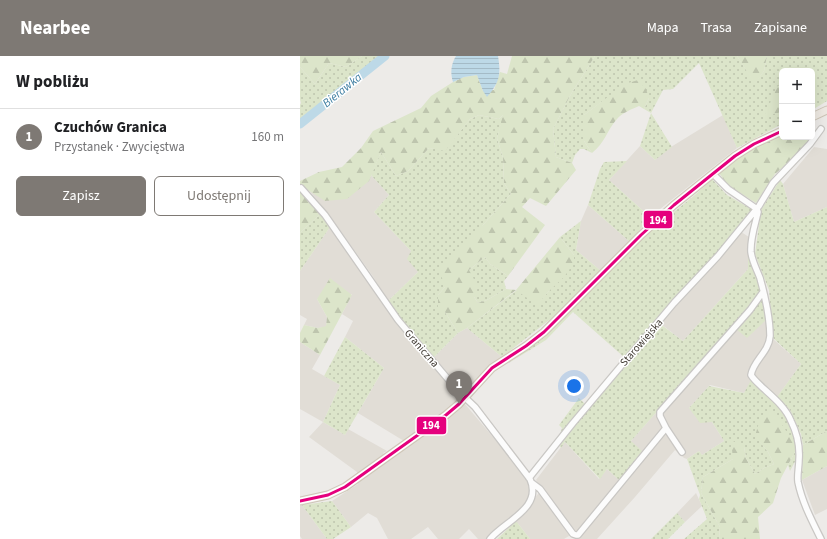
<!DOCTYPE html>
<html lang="pl">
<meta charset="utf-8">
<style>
body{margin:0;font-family:"Source Sans 3",sans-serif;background:#f6f6f6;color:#202124}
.controls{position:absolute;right:12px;top:12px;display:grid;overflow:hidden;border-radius:6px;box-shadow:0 4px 16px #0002}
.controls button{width:36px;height:36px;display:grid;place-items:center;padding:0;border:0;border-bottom:1px solid #e0e0e0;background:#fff;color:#202124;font:20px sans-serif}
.you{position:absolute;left:274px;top:330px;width:14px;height:14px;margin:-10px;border:3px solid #fff;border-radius:50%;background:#1a73e8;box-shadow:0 0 0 6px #1a73e833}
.badge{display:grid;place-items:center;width:26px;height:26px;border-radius:50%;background:#7e7974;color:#fff;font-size:13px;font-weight:700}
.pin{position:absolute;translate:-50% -33px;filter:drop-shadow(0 1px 2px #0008)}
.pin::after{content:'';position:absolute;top:21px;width:14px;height:12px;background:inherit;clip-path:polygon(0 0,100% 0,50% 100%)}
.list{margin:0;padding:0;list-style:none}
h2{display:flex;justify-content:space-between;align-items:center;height:52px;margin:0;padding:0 16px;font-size:17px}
h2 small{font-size:13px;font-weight:400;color:#757577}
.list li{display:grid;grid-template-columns:26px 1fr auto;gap:12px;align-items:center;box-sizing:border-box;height:56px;padding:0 16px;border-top:1px solid #e0e0e0}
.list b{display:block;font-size:15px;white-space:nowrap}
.list p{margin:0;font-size:13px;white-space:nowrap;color:#757577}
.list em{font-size:13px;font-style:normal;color:#757577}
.actions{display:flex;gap:8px;padding:12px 16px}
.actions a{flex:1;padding:9px 0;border:1px solid #7e7974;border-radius:6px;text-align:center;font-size:14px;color:#7e7974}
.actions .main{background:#7e7974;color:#fff}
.map{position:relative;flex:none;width:527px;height:483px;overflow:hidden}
header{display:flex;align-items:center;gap:24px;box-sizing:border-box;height:56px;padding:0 20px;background:#7e7974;color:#fff}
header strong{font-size:19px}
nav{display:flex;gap:22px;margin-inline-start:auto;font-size:14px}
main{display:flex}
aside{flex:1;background:#fff}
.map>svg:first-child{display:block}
.residential{fill:#e1ddd6}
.grass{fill:url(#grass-dots)}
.forest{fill:url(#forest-firs)}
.water{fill:url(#water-rules)}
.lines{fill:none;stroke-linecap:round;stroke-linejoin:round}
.river{stroke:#bdd9e7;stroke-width:9}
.minor-casing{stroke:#c9c7c4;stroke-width:8}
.major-casing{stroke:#cec6b8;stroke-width:9}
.minor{stroke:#fcfcfc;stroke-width:5.5}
.major{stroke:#efeae3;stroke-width:7}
.bus-1-casing{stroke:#fff;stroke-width:6}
.bus-1{stroke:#e5007d;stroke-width:3}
.labels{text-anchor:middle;stroke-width:3;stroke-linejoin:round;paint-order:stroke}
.street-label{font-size:11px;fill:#423c35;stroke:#fff}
.water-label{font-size:12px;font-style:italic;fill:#3c7da1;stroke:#fff}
.line-badge{stroke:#fff;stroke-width:1.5}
.badge-label{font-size:11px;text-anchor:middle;font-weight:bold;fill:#fff}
</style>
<header>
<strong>Nearbee</strong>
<nav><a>Mapa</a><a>Trasa</a><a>Zapisane</a></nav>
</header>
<main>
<aside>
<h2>W pobliżu<small></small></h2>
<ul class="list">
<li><span class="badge">1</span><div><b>Czuchów Granica</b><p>Przystanek · Zwycięstwa</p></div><em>160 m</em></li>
</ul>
<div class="actions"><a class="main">Zapisz</a><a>Udostępnij</a></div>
</aside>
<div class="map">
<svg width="527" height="483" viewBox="0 0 527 483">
<defs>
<pattern id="grass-dots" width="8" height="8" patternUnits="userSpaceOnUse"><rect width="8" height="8" fill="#dce5ca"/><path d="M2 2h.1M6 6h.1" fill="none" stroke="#bec5ae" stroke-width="1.8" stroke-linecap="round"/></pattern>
<pattern id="forest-firs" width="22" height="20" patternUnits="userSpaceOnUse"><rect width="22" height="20" fill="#dce5ca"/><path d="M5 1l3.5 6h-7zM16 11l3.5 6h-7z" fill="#bec5ae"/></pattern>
<pattern id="water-rules" width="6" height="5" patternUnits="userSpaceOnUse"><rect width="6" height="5" fill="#bdd9e7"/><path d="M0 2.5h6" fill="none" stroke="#a4bbc7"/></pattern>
</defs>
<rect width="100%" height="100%" fill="#edebe8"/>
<path class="residential" d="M 423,59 L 437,92 L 350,161 L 309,124 L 340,90 L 355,104 L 366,94 Z
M 514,91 L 527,93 L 527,151 L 494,166 L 483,128 Z
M 71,119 L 89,139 L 74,156 L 111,195 L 118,216 L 88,245 L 72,219 L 32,163 L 9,134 L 26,145 L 69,125 Z
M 288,149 L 330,186 L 301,215 L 276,194 L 281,165 Z
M 30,171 L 93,263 L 230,425 L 229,444 L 225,450 L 200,469 L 186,483 L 178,483 L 169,473 L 159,483 L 138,483 L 128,471 L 111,483 L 88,483 L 77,462 L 68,457 L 51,471 L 32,445 L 58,428 L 57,416 L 9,381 L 23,366 L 0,353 L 0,286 L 20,299 L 12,313 L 40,329 L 23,366 L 45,379 L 48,373 L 87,395 L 83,397 L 85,399 L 104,385 L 58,357 L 84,312 L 45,281 L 53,265 L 42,258 L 52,238 L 17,243 L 27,261 L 26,271 L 18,272 L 4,269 L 7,263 L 0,259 L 0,215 Z
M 438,174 L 449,181 L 448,193 L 448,213 L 383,285 L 357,265 Z
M 465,265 L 472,273 L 473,283 L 501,308 L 475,344 L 452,325 L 444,337 L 410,329 L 389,352 L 412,366 L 424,385 L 402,399 L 399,395 L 387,403 L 384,402 L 375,394 L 335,441 L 297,483 L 278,483 L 274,477 L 264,483 L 230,483 L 216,465 L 242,433 L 236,424 L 265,386 L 299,423 L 307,413 L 320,425 L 331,385 L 407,299 L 434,271 Z
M 167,272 L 202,301 L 187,312 L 166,338 L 134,301 L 158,277 Z
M 527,410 L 527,453 L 515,459 L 502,424 Z
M 396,437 L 402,450 L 385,466 L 377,457 Z
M 2,449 L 27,483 L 2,483 L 0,480 L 0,450 Z"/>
<path class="grass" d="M 62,0 L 79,0 L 0,65 L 0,49 L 1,47 L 0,43 L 0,11 L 15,28 L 29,7 L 46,11 Z
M 295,0 L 437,0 L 455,27 L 464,15 L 467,0 L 527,0 L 527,45 L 512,54 L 512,15 L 482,15 L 482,68 L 437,92 L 399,7 L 373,33 L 363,34 L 351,57 L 372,91 L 355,104 L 340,90 L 351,57 L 344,53 L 349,42 L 303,45 L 284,59 L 284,85 L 292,97 L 284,93 L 280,93 L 275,99 L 272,107 L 256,101 L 253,73 L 271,38 Z
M 204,58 L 197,82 L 203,102 L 204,127 L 211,138 L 183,169 L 145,231 L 138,239 L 145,256 L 158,277 L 134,301 L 102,264 L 88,245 L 118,216 L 107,203 L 111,195 L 74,156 L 89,139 L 71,119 L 81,96 L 96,120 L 108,115 L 129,92 L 145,94 L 170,63 L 179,59 L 199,63 Z
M 327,105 L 309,124 L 350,161 L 330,186 L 288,149 L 300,113 L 304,106 Z
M 412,123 L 427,139 L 453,154 L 438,174 L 325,302 L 273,256 L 246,284 L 207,308 L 238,286 L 338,187 L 365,163 L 395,139 Z
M 480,124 L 483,128 L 494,166 L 527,151 L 527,375 L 503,389 L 501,378 L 490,354 L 477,341 L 501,308 L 473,282 L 469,234 L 455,198 L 461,154 Z
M 20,158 L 30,171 L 0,215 L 0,177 Z
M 281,165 L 276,194 L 301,215 L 257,258 L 202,301 L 167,272 L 217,234 L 237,248 L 249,235 L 274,199 L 260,181 Z
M 448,193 L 461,232 L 455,245 L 331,385 L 342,395 L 320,425 L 307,413 L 300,423 L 265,386 L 261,392 L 258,388 L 359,267 L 383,285 L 448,213 Z
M 185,201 L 190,208 L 208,220 L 204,225 L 206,233 L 187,244 L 178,247 L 174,241 L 169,214 Z
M 462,241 L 467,267 L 465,265 L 447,282 L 436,273 Z
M 45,281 L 84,312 L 45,379 L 23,366 L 40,329 L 24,320 Z
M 451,324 L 475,344 L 485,356 L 497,385 L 498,400 L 490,415 L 488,409 L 497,392 L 455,379 L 468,396 L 474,408 L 464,412 L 455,418 L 446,402 L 444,391 L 433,403 L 403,421 L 401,437 L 420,471 L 419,483 L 384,483 L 407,463 L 399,443 L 400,439 L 387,403 L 399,395 L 402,399 L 424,385 L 412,366 L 400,367 L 389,352 L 409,330 L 444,337 Z
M 279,342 L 285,348 L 260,378 L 262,372 L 259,369 Z
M 32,445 L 51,471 L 33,483 L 27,483 L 2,449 Z
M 377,457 L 385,466 L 368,483 L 351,483 Z
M 216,465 L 230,483 L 197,483 Z"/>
<path class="forest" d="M 0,0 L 62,0 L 46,11 L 29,7 L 15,28 L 0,11 Z
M 212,0 L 295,0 L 271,38 L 253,73 L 256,101 L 272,107 L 276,114 L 246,150 L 230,142 L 222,151 L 245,169 L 208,220 L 190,208 L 185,201 L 169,214 L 178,231 L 174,241 L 178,247 L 187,244 L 206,233 L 216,234 L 260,181 L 274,199 L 274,207 L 264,221 L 249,235 L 237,249 L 216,234 L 167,272 L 158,277 L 145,256 L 138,255 L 138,239 L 145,231 L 139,213 L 183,169 L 211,138 L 204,127 L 203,102 L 197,82 L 203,59 L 199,63 L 179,59 L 170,63 L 145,95 L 129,92 L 108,115 L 96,120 L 81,96 L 69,125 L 47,143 L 25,145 L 0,129 L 0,125 L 19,116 L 42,111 L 61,92 L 73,75 L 121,52 L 131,40 L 153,26 L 164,21 L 177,19 L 183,35 L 194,34 L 200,16 L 207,18 Z
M 437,0 L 467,0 L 464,15 L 455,28 Z
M 338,24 L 346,33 L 349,42 L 344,53 L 339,50 C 332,53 322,57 317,63 C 307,74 305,87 292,97 L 284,85 L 284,59 L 325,28 Z
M 482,27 L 482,55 L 478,57 L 464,60 L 477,31 Z
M 482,77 L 482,81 L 512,81 L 508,89 L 475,118 L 456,147 L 428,129 L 419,117 L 465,84 Z
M 0,135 L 20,158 L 0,177 Z
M 30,222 L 52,239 L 20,299 L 0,286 L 0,277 L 4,269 L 18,272 L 26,270 L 27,261 L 17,243 Z
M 472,353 L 497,392 L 481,422 L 473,447 L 458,461 L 460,483 L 419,483 L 420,471 L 401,437 L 403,421 L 433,403 L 431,384 L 444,391 L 446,402 L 455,418 L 464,412 L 474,408 L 468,396 L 455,380 L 461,360 Z
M 527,375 L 527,410 L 502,424 L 503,389 Z"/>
<path class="water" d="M 156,0 L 198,0 C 201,18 200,26 187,41 L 183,35 L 177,19 L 164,21 L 153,26 C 150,17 151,8 156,0 Z"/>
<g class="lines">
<path class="river" d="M 0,68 L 85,0"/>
<g class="minor-casing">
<path id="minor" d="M 413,118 L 428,133 L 457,153
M 1,132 L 25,159 L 98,264 L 158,335 L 175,351 L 230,423 C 243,452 205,465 190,483
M 457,153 L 458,156 C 455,169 450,183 451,196 C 452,205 457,214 460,222 C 465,240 470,262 470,280 C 469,296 453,305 451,319 C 454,324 459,328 463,332 C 474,342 486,352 491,365 C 497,377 500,391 499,404 C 499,411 497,419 498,426 C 502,446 512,465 521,483
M 366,372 L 382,396
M 229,422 L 273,367 L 326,304 L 374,247 L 418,200 L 459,150 L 473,127 L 510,88 L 521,73
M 232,427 L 240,433 L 273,478 L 276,479 L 278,479 L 366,372 L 360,360 L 360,356 L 450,254 L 463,236"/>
</g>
<g class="major-casing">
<path id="major" d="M 512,61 L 527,54
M 0,445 L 28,439 L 45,431 L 146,359 L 159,348 L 192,312 L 226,290 L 244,276 L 341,179 L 374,149 L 435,100 L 454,88 L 482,75"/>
</g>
<use href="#minor" class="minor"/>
<use href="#major" class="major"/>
<g class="bus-1-casing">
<path id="bus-1" d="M 0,445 L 28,439 L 45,431 L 146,359 L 159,348 L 192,312 L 226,290 L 244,276 L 341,179 L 374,149 L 435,100 L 454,88 L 482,75"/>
</g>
<use href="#bus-1" class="bus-1"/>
</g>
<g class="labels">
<g class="street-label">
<text transform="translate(341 286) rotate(-49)" y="4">Starowiejska</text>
<text transform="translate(122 292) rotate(49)" y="4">Graniczna</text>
</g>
<g class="water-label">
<text transform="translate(42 34) rotate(-39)" y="4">Bierawka</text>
</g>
</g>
<g class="line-badge">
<rect x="343" y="154" width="30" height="19" rx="4" fill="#e5007d"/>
<rect x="116" y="360" width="31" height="19" rx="4" fill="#e5007d"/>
</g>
<g class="badge-label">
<text x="358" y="168">194</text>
<text x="131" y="373">194</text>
</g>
</svg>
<div class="controls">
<button>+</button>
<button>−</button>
</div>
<div class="you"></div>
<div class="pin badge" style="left:159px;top:348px">1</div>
</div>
</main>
